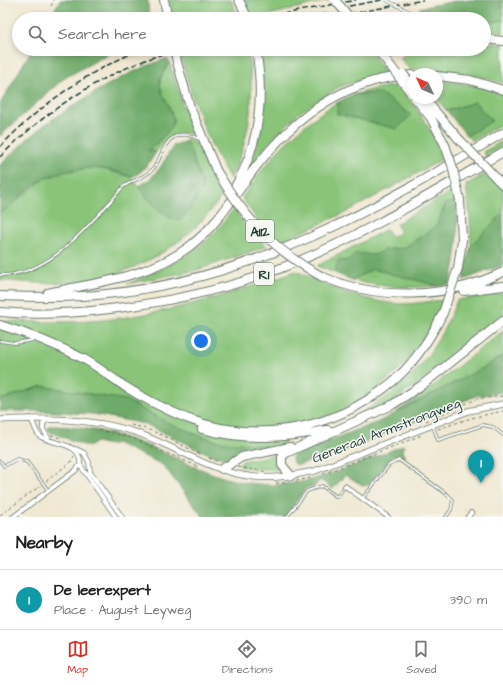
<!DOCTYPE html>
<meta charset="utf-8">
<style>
body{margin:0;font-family:"Architects Daughter",sans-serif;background:#f6f6f6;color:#222}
.compass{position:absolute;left:407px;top:68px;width:36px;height:36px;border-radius:50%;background:#fff;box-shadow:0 2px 6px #0003;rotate:314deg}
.you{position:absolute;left:201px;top:341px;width:14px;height:14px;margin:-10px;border:3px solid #fff;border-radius:50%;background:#1a73e8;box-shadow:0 0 0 6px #1a73e833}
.badge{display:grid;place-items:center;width:26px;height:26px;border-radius:50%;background:#d93025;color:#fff;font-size:13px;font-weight:700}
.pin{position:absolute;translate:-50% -33px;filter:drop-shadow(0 1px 2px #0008)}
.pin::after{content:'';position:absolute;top:21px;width:14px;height:12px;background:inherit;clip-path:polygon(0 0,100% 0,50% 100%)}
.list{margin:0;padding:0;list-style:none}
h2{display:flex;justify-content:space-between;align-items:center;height:52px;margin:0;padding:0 16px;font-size:17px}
h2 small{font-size:13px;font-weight:400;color:#767676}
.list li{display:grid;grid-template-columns:26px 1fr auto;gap:12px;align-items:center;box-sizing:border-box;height:60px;padding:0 16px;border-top:1px solid #e0e0e0}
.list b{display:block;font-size:15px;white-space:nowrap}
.list p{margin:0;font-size:13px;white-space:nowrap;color:#767676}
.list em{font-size:13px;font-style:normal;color:#767676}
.icon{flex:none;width:22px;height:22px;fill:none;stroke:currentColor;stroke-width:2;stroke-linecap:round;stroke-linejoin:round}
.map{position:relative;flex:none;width:503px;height:517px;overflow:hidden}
.search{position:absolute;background:#fff;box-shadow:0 2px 6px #0003;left:12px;right:12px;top:12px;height:44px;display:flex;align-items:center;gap:10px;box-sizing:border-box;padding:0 14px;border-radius:22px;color:#767676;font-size:15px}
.sheet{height:112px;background:#fff}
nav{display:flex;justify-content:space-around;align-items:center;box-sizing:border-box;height:56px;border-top:1px solid #e0e0e0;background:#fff;font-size:11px;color:#767676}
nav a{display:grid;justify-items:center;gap:2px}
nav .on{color:#d93025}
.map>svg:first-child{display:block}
.green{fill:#89c479;stroke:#548056}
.forest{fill:#6eaa69;stroke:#46744e}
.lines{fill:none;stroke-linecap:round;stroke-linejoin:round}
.service-casing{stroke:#68796b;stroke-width:3.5}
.minor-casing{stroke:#68796b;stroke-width:5.5}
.tertiary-casing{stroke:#68796b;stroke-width:7}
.motorway-casing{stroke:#68796b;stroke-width:10}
.path{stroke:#68796b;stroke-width:1;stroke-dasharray:3 3;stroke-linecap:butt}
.service{stroke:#fff;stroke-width:2}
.minor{stroke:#fff;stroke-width:4}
.tertiary{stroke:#fff;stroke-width:5.5}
.motorway{stroke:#fff;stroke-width:8}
.rail{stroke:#1f3d34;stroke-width:1.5;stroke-dasharray:6 3;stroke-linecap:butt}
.service-bridge-casing{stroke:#68796b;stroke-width:3.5;stroke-linecap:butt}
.motorway-bridge-casing{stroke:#68796b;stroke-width:10;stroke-linecap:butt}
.service-bridge{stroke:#fff;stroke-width:2}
.motorway-bridge{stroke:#fff;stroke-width:8}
.labels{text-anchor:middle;stroke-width:3;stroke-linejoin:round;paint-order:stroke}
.shield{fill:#f6f6f2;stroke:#60746d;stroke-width:1}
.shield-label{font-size:13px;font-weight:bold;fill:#1f3d34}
.street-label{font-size:14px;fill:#1f3d34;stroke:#f6f6f2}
</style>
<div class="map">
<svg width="503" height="517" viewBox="0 0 503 517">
<rect width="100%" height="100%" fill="#f6f6f2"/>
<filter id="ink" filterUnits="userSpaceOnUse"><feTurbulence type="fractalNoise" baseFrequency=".025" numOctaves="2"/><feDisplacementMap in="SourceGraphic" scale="8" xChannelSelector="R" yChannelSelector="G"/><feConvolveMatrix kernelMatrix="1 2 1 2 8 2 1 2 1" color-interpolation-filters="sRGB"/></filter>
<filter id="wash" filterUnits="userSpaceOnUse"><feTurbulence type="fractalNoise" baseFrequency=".012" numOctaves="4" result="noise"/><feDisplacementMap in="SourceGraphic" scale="16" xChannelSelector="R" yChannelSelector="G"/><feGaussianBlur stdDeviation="0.9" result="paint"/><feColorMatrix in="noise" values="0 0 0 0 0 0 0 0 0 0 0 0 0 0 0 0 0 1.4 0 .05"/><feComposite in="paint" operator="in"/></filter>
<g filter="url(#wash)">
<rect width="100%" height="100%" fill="#f0e8d2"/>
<path class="green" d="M 169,0 L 231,0 L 239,19 L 173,19 Z
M 243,0 L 330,0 L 252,19 Z
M 503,20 L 503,33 L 484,29 L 487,23 Z
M 487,42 L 503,44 L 503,83 C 469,73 446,69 410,70 L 400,58 L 410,51 L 455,53 L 471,49 L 484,49 L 484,43 Z
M 196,49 L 247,49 C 256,94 251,138 230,179 C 206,140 192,98 180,54 Z
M 260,49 L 369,49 L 386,72 L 339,87 L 299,113 L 265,147 L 243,179 C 265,131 267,100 260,49 Z
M 169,61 L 192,134 C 174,130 167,139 156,152 L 148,152 L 163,137 L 174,121 C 171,112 159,89 160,81 C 161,74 167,69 169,61 Z
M 437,80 L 485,87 L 503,95 L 503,123 L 472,141 L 467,136 L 491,121 L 475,102 L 447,111 L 436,98 Z
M 398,85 C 417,108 433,131 445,158 L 345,213 L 280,242 L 261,225 L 242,198 C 271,156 294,129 338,102 L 337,114 L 380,93 L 352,95 L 374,89 Z
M 187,138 L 198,145 L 213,178 L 223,194 C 187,249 126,280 61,283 C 41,284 20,282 0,280 L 0,213 L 44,179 L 64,172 L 96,167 L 131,177 L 155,206 L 181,220 L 202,191 L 203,186 L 188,144 L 184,142 Z
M 503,141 L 503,146 L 486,156 L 483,152 Z
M 485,174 L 503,190 L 503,213 L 471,245 L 470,217 L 466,185 Z
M 454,190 L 456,202 L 446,203 L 436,226 L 404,248 L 384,250 L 374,255 L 356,253 L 347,261 L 338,260 L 335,273 L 317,266 L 387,229 L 391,237 L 401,232 L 396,224 Z
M 234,209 L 244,223 L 267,246 L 197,270 L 127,284 C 156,272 186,260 210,237 C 219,229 226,218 234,209 Z
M 373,269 L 439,286 C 409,288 381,288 352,280 Z
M 296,271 C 330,287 364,302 401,304 C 415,304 430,301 444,300 L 427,337 L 402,367 L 375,391 L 339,413 L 294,425 L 283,445 L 267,448 L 265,446 L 217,441 L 198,435 L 166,422 L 125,400 L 42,386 L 0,400 L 0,321 C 30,321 61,323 91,321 C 162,316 230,295 296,271 Z
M 503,293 L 503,317 L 465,344 L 423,380 L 395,400 L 345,424 C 368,408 396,393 415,372 C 433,351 447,326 457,300 Z
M 503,331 L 503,355 L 485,367 L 396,412 L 427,391 Z
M 278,454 L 279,469 L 262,469 L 241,467 L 239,464 L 243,461 Z"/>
<path class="forest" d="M 60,0 L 148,0 L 149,19 L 49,19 Z
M 461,0 L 503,0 L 503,20 L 487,23 L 484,26 L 484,19 L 448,19 L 419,8 Z
M 399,14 L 411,19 L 368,19 Z
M 32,49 L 117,49 L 63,79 L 0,136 L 0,104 Z
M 166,59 L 169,61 C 167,69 161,74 160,81 C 158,96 181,115 170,129 C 164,137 155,143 148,151 L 156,152 C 151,161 142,174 131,177 C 98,162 57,166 29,189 C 19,197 11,207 0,213 L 0,165 C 14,152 28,137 43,126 C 81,100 122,73 166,59 Z
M 380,93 L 411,115 L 397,129 L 337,114 L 338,102 L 352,95 Z
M 475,102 L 492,121 L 467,136 L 447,111 Z
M 184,142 L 188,144 L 203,186 C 202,192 186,216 181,220 C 162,219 150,200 138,187 L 151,178 L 160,168 L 174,145 Z
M 456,202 C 459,230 458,257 450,284 L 439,286 L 373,269 L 352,280 L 335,273 L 338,260 L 347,261 L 356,253 L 374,255 L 384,250 L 404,248 L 436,226 L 446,203 Z
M 503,213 L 503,265 L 463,280 L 471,245 Z
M 503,355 L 503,392 L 476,396 L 464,401 L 331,456 L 298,465 L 293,463 L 292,458 L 294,454 L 378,422 L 485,367 Z
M 42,386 L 125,400 L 166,422 L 198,435 L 217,441 L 265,446 L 267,448 L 240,452 L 227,459 L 209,454 L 145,424 L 93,414 L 39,411 L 0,411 L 0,400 Z
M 49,426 C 78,426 106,431 135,441 C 188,460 224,489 284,484 C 325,481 366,460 404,445 L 402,452 L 406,458 L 401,456 L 393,456 L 370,484 L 364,486 L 345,475 L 333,489 L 320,480 L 315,486 L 306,488 L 285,517 L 203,517 L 163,465 L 116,443 L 110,445 L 96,442 L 89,447 L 52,433 L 48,430 Z"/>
</g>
<g filter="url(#ink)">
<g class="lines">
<g class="service-casing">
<path id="service" d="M 0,275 C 47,276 82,232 111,201 C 115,197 119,191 123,187 C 132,180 144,178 152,170 C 161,161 162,144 174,137 C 182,132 191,136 200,139
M 0,341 L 15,343 L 34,340
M 433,426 L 438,440 L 483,425 L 493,427 L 503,435
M 0,461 L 4,466 L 17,459 L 27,462 L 48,490
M 363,498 L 389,465 L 399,460 L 448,495 L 453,500 L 451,510 L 446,517
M 287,517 L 307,491 L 322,486 L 337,497 L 345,486"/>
</g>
<g class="minor-casing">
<path id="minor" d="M 30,418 C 35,424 35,433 41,437 C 55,445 82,442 80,465 L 116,517
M 48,438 L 43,429 L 43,424 L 48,419
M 76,449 L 84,453 L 89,462 L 90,472 L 122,517
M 345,486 L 388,517
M 13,517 L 75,471 L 80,465
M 468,517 L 471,513"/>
</g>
<g class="tertiary-casing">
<path id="tertiary" d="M 0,420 C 45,418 92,418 135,432 C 175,446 212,473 255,477 C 275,479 295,475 315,471 L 468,411 L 503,404"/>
</g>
<g class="motorway-casing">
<path id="motorway" d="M 164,0 L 168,19
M 239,0 L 248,19
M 484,39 L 503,41
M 376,49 L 386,60
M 177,62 L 190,107 L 216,170
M 437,76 L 470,80 L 503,90
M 415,98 L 431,118 L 445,145
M 424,98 L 458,138
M 497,179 L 503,185
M 232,192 C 259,148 265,100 256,49
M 458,268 L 462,240 L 460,200
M 321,276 C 378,301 447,299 503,272
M 464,291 L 503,286
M 48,293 C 97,282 148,278 190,246 C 217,225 233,198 252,172 C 292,119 344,78 413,75
M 0,296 C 35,297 71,298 106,294 C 254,279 378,208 503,133
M 0,312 C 39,316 79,313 118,308 C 172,301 224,290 276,270 C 356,240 429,195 503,152
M 0,325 C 29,334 57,345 84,359 C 98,367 111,377 124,386 C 143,398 165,409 186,418 C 255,445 334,430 391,383 C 413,365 430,339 443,313
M 202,429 C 244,441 284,438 327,430
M 222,469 L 242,457 L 290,447
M 291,476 L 282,465 L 282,457 L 286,453 L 392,405 L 422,385 L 503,321"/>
</g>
<path class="path" d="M 51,6 L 54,0
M 426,421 L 477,399 L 503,396
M 131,425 C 157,430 177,443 201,455
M 438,429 L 471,418 L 503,411
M 99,430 L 132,438 L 199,467
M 51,435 L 60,438
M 209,458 L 221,462
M 238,467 L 268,472
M 323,474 L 422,435
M 46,481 L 71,462 L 74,456
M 296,481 L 310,478
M 276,483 L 288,482
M 0,515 L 40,486"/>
<use href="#service" class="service"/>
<use href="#minor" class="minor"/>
<use href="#tertiary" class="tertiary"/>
<use href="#motorway" class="motorway"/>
<path class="rail" d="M 349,6 L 382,0
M 304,18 L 330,13
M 257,19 L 356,0
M 324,19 L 423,0
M 0,147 C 40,105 89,70 143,49
M 0,157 C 50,106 111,68 179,49"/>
<g class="service-bridge-casing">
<path id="service-bridge" d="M 386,0 L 414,14"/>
</g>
<g class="motorway-bridge-casing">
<path id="motorway-bridge" d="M 335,0 L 351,19
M 174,49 L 177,62
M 386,60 L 411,93
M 403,74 L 413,86
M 458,138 L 497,179
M 445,145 L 452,165 L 460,200
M 216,170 C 244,217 273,250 321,276
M 443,313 L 458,268"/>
</g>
<use href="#service-bridge" class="service-bridge"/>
<use href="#motorway-bridge" class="motorway-bridge"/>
</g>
</g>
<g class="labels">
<g class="shield">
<rect x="246" y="220" width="28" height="22" rx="3"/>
<rect x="254" y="263" width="20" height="22" rx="3"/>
</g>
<g class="shield-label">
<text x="260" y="236">A112</text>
<text x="264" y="279">R1</text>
</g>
<g class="street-label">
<text transform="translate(386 430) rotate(-21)" y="5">Generaal Armstrongweg</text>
</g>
</g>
</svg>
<svg class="compass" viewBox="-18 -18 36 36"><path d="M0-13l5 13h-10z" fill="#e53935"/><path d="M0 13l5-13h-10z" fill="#767676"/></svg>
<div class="you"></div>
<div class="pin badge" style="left:481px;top:483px;background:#0f9aa8">1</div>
<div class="search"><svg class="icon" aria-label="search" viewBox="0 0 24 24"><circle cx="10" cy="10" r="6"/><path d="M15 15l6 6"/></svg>Search here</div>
</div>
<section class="sheet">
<h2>Nearby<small></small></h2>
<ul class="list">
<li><span class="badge" style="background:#0f9aa8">1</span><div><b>De leerexpert</b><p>Place · August Leyweg</p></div><em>390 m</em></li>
</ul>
</section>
<nav>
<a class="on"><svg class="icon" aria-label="map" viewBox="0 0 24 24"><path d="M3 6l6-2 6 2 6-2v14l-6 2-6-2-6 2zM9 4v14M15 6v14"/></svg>Map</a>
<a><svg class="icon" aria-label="directions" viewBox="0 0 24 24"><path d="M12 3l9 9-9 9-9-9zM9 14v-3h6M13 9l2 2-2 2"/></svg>Directions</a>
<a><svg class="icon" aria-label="saved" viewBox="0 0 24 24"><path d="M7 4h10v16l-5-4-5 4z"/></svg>Saved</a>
</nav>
